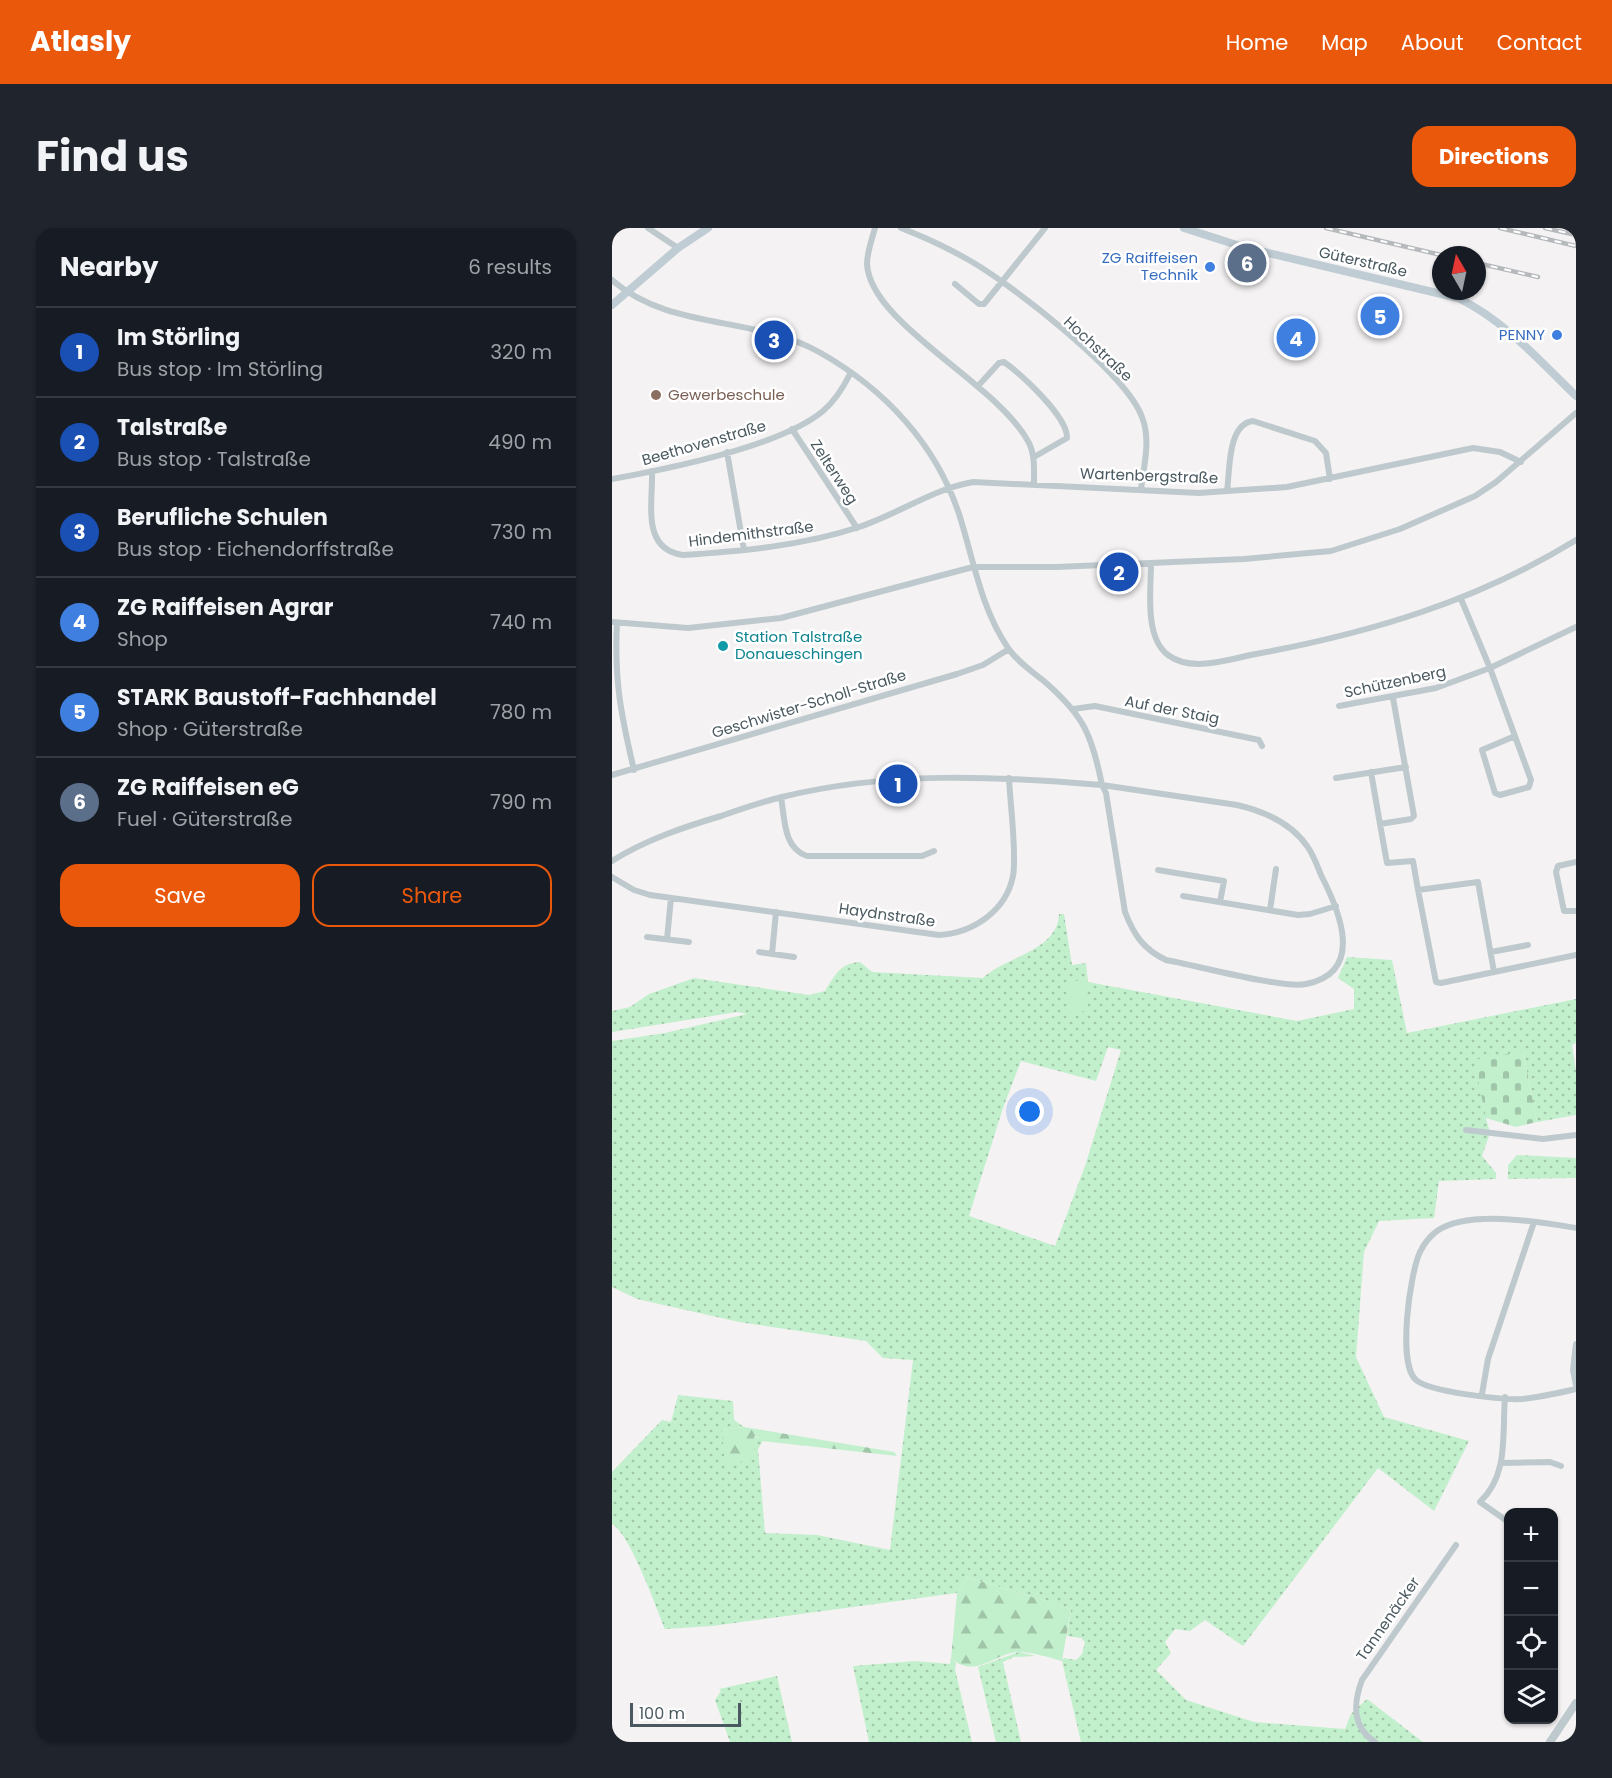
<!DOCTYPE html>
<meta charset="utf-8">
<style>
body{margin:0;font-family:Poppins,sans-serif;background:#20242c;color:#f1f3f6}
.controls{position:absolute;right:18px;bottom:18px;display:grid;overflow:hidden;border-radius:12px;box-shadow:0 2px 4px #0004}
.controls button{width:54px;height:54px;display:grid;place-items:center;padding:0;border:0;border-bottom:2px solid #363941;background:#171b24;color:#f1f3f6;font:30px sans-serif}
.compass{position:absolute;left:820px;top:18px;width:54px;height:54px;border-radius:50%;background:#171b24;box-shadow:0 2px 4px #0004;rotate:351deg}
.scale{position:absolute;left:18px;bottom:15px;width:111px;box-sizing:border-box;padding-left:6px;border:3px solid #4a5960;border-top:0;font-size:16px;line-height:21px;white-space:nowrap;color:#4a5960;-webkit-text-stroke:4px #fff;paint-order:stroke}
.you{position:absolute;left:418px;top:884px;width:21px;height:21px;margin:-15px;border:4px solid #fff;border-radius:50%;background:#1a73e8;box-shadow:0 0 0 9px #1a73e833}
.badge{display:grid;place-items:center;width:39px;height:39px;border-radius:50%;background:#ea580c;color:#fff;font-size:20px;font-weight:700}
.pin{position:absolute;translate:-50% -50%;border:3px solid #fff;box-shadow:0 2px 6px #0006}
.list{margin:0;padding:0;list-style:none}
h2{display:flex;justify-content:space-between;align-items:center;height:78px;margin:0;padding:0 24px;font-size:26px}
h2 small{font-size:20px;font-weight:400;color:#9ea1a6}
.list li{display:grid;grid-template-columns:39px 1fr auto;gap:18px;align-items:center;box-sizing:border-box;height:90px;padding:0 24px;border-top:2px solid #363941}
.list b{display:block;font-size:22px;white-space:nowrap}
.list p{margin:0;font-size:20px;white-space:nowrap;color:#9ea1a6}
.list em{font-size:20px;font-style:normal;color:#9ea1a6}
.actions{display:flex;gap:12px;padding:18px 24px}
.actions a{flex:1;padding:14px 0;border:2px solid #ea580c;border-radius:18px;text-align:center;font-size:21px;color:#ea580c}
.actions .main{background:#ea580c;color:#fff}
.icon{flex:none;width:33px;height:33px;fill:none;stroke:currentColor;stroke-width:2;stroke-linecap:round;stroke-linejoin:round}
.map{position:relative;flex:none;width:964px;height:1514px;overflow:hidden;border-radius:18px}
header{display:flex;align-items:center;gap:36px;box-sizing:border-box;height:84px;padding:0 30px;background:#ea580c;color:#fff}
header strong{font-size:28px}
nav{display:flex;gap:33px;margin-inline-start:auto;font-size:21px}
.intro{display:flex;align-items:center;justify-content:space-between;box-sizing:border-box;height:144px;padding:0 36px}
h1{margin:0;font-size:42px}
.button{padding:15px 27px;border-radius:18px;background:#ea580c;color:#fff;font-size:21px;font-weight:700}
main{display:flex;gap:36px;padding:0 36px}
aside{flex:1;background:#171b24;border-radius:18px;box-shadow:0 2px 4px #0004}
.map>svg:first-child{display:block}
.grass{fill:url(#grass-dots);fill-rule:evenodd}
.forest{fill:url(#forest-firs)}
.cemetery{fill:url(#cemetery-stones)}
.park{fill:#c2f0cc}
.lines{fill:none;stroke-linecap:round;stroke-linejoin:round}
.minor{stroke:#bec9ce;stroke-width:6}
.tertiary{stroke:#bec9ce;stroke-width:8}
.secondary{stroke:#bfccd3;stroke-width:8}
.rail-casing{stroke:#b5b9bc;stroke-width:4.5}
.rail{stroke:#fff;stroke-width:2;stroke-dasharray:7;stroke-linecap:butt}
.shop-dot{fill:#3f7fe0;stroke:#fff;stroke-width:2}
.education-dot{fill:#8d6e63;stroke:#fff;stroke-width:2}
.culture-dot{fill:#0f9aa8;stroke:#fff;stroke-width:2}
.labels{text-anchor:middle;stroke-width:5;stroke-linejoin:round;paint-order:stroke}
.shop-label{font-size:15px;fill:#366cbe;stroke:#fff;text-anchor:end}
.street-label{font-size:15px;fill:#4a5960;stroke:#fff}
.education-label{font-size:15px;fill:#785e54;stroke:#fff;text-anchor:start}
.culture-label{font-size:15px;fill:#0d838f;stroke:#fff;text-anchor:start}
</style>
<header>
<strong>Atlasly</strong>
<nav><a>Home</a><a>Map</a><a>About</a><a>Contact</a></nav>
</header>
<div class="intro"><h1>Find us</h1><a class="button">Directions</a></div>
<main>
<aside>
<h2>Nearby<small>6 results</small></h2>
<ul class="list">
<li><span class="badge" style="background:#1a4fb4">1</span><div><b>Im Störling</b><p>Bus stop · Im Störling</p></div><em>320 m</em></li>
<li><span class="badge" style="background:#1a4fb4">2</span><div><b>Talstraße</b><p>Bus stop · Talstraße</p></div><em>490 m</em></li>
<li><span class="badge" style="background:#1a4fb4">3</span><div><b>Berufliche Schulen</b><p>Bus stop · Eichendorffstraße</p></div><em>730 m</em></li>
<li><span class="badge" style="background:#3f7fe0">4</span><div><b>ZG Raiffeisen Agrar</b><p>Shop</p></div><em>740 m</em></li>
<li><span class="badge" style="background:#3f7fe0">5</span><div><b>STARK Baustoff-Fachhandel</b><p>Shop · Güterstraße</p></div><em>780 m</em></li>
<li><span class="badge" style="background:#5c6f8a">6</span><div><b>ZG Raiffeisen eG</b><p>Fuel · Güterstraße</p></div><em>790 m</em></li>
</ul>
<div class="actions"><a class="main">Save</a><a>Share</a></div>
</aside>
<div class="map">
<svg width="964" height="1514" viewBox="0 0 964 1514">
<defs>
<pattern id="grass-dots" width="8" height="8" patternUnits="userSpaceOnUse" patternTransform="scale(1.5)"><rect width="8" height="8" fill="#c2f0cc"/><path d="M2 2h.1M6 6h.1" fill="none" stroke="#a0c5a9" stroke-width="1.8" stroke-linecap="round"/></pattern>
<pattern id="forest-firs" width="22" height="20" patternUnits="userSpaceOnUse" patternTransform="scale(1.5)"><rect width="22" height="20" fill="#c2f0cc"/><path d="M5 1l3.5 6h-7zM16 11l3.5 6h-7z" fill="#a0c5a9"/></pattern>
<pattern id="cemetery-stones" width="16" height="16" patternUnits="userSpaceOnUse" patternTransform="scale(1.5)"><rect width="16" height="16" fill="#c2f0cc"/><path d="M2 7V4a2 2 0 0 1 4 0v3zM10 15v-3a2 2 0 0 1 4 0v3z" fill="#a0c5a9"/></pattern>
</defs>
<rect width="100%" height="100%" fill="#f5f2f3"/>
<path class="grass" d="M 447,686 L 452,686 L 460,737 L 474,735 L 476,754 L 685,793 L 742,781 L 742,761 L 726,750 L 735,729 L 780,732 L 795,805 L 964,771 L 964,815 L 960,817 L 964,843 L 964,887 L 925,894 L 911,823 L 874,890 L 878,905 L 870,928 L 884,945 L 884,951 L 827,953 L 822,990 L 767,993 L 752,1024 L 744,1129 L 772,1189 L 857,1213 L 822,1283 L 766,1240 L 631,1418 L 593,1392 L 578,1403 L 563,1401 L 553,1414 L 559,1425 L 544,1442 L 574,1472 L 642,1494 L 733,1501 L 739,1486 L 755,1471 L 811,1514 L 469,1514 L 450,1433 L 452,1430 L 464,1432 L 470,1426 L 473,1414 L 469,1410 L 455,1408 L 459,1381 L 355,1349 L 345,1365 L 100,1398 L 53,1401 C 44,1379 18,1306 0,1296 L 0,1244 L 50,1192 L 59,1194 L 66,1167 L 121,1173 L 122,1192 L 132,1199 L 110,1202 L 152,1211 L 146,1221 L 153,1305 L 205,1307 L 278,1322 L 301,1132 L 271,1130 L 254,1113 L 127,1094 L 25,1071 L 0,1059 L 0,813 L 53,805 L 135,786 L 125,784 L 0,804 L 0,783 L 18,779 L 37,766 L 82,750 L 197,767 L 213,763 C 223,747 228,735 248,734 L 260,744 L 371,750 C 393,729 446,723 447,686 ZM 496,819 L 509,822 L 473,938 L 443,1018 L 357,988 L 391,880 L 409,833 L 484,853 Z
M 905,927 L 964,930 L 964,950 L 896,951 L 896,937 Z
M 407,1424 L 424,1428 L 402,1429 L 391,1434 L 409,1514 L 384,1514 L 366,1439 Z
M 339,1431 L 344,1435 L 343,1441 L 360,1514 L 257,1514 L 241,1438 L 303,1433 L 338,1436 Z
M 165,1448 L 180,1514 L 118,1514 L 103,1472 L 109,1463 L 107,1461 Z"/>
<path class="forest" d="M 132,1199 L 282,1224 L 285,1228 L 150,1213 L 151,1211 L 142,1208 L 142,1231 L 113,1237 L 110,1202 Z
M 355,1349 L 459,1381 L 450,1433 C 438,1430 421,1424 407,1424 C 382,1425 366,1451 339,1431 L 345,1365 Z"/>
<path class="cemetery" d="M 911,823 L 925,894 L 904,899 L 874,890 L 862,832 Z"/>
<path class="park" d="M 472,752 L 476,783 L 456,785 L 453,754 Z"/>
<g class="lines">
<path class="minor" d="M 36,0 L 66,20
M 263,0 C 260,11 255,24 255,36 C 258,96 387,156 417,215 C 423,227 422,242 422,255
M 289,0 C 312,9 334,19 355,31 C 397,54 514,145 530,189 C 539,212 532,237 529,261
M 0,52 C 56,102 143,88 207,124 C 273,161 325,217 348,289 C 362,334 369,380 396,420 C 405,433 420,444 433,454 C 472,488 480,507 490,557 C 383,548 275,543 170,569 C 149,574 129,581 109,588 C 72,599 33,612 0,633
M 343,56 L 367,76 L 372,76 L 433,0
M 366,158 L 387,135 L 392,134 C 409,146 456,189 455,210 L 422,229
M 180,201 L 245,300
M 115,224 L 132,322
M 40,243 C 41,276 29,321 71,327 C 130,323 190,318 247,299 C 286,286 321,261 361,254 L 587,265 L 615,263 L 675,259 L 861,220 L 888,224 L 909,234
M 0,251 C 55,241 169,218 211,183 C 223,173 231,160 238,146
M 615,263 C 618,244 615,196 641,193 L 703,213 L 714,225 L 718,251
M 539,335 C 539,361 532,409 556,427 C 580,445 617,431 644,426 C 758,405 865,373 964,312
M 0,394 L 76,400 L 169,390 L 361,339 L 444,339 L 632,331 L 719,323 L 788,301 L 863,268 L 884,254 L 964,185
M 5,395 C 2,452 9,487 22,542
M 781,470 L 802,588 L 799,591 L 768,596 L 775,635 L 801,633 L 806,662
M 727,478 L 824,460 L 878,440 L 849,371
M 461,481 L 483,478 L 647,512 L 650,518
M 903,508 L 870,522 L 883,565 L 888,567 L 917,559 L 919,552 L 878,440 L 964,399
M 759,544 L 768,596
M 0,547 L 345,446 L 371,437 L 397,421
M 724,550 L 794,539
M 490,557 L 625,577 C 651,583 679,595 695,618 C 701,626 705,637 709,647 C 727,682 754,744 694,756 C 671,761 583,737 554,732 C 531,721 522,707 513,684 L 494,565 Z
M 169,569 C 173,591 171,620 195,628 L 310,628 L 322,623
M 964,634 L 946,638 L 944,644 L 952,683 L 964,683
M 546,642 L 612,653 L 608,674
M 0,649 L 22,662 L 38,667 L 327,707 C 361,705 394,683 401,648 C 405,626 398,574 397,550
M 571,668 L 686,687 L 698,686 L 724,678
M 658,682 L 664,641
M 35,709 L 77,714
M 55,711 L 59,670
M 147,724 L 182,729
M 879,724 L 916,717
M 160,726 L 164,684
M 882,744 L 866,654 L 806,662 L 824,754 L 829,755 L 964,727
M 854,902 L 931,911 L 964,907
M 964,1000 C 928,994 856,981 825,1003 C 818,1008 812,1016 808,1024 C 798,1045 785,1136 804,1152 C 818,1164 890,1172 910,1171 C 929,1169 946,1165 964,1161
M 964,1116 L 961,1142 L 964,1157
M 870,1166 L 876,1131 L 922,994
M 893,1169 C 890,1206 897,1247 868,1274 L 895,1293
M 890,1235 L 938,1234 L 949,1238
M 763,1514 C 740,1499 741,1476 750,1452 L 844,1317"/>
<path class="tertiary" d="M 938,1514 L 964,1475"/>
<path class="secondary" d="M 572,0 L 631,19 L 846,70 C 892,92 928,133 964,168
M 0,77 L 66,20 L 96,0"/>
<g class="rail-casing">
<path id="rail" d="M 714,0 L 829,27
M 888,0 L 964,18
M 933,0 L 964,7
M 865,35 L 926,49"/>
</g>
<use href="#rail" class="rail"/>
</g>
<g class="shop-dot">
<circle cx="598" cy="39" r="6"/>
<circle cx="945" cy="107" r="6"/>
</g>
<circle class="education-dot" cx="44" cy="167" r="6"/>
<circle class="culture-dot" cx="111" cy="418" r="6"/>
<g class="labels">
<g class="shop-label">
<text x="586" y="35">ZG Raiffeisen<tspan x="586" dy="17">Technik</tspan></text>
<text x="933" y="112">PENNY</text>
</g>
<g class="street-label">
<text transform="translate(751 34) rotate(13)" y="5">Güterstraße</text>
<text transform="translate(486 121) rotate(43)" y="5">Hochstraße</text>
<text transform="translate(92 215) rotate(-16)" y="5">Beethovenstraße</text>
<text transform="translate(222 244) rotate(57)" y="5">Zelterweg</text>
<text transform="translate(537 248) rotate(2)" y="5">Wartenbergstraße</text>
<text transform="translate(139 306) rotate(-7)" y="5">Hindemithstraße</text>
<text transform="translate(783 454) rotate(-12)" y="5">Schützenberg</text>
<text transform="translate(197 476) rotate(-17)" y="5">Geschwister-Scholl-Straße</text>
<text transform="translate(560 482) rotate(11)" y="5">Auf der Staig</text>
<text transform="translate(275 687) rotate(8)" y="5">Haydnstraße</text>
<text transform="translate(776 1391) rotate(-55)" y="5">Tannenäcker</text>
</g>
<g class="education-label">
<text x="56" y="172">Gewerbeschule</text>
</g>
<g class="culture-label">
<text x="123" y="414">Station Talstraße<tspan x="123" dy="17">Donaueschingen</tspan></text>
</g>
</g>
</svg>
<div class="controls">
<button>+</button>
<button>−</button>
<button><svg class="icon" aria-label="locate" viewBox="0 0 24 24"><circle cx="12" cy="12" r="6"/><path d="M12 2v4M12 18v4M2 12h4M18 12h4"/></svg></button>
<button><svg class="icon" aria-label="layers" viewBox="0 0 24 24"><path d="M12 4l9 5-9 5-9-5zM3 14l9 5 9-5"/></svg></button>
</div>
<svg class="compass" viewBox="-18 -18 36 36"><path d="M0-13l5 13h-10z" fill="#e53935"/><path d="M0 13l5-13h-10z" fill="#9ea1a6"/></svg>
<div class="scale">100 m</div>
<div class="you"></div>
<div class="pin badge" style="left:286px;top:556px;background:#1a4fb4">1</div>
<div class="pin badge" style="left:507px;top:344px;background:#1a4fb4">2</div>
<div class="pin badge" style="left:162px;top:112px;background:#1a4fb4">3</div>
<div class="pin badge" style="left:684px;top:110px;background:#3f7fe0">4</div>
<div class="pin badge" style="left:768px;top:88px;background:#3f7fe0">5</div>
<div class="pin badge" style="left:635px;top:35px;background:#5c6f8a">6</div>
</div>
</main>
